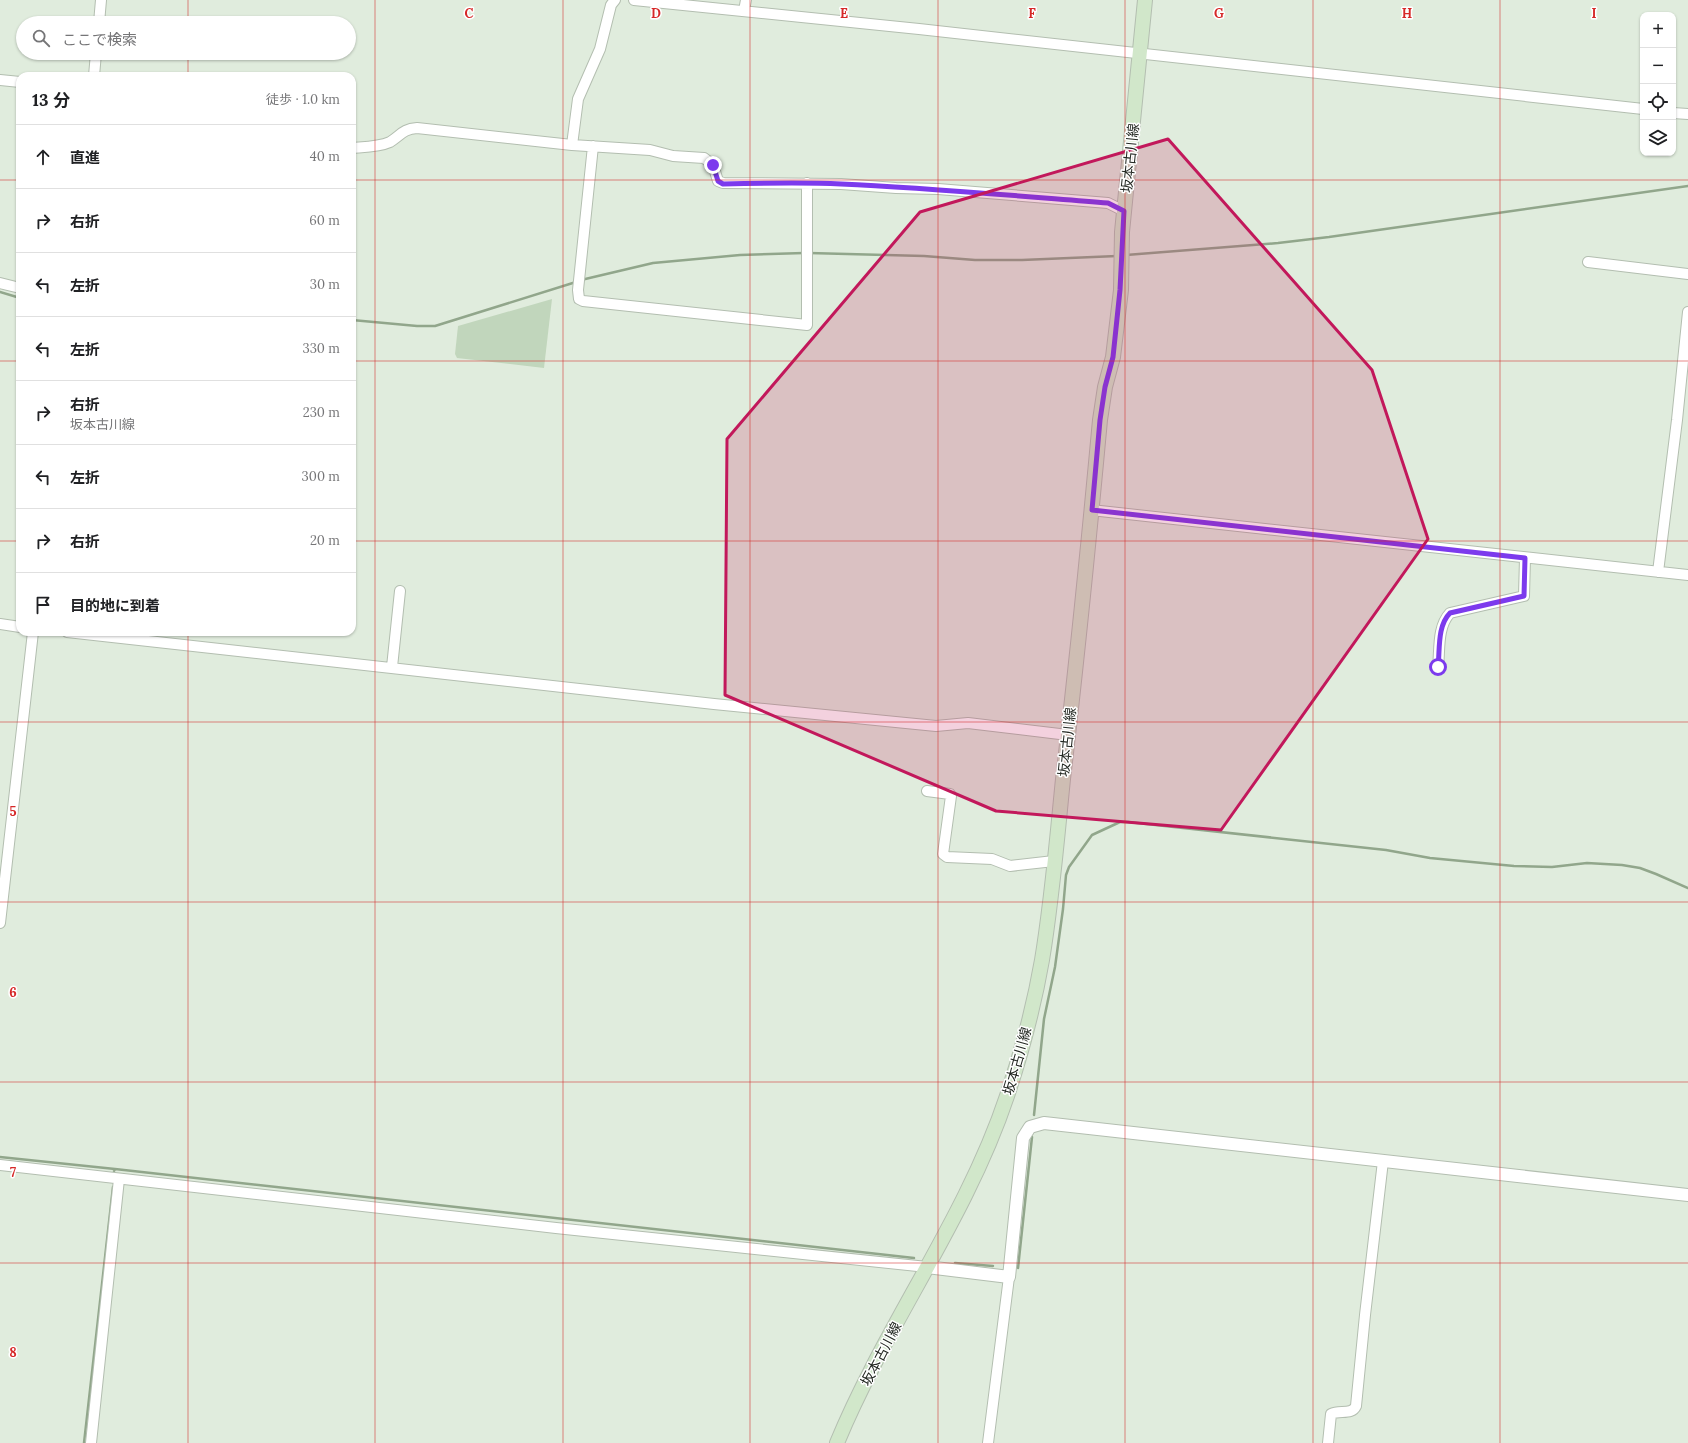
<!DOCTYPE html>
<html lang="ja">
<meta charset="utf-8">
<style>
body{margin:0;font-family:Lora,"Noto Sans JP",serif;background:#f6f6f6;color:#202124}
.controls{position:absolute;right:12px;top:12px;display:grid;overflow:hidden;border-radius:8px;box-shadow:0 1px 3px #0004}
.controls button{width:36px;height:36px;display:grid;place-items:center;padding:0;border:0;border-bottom:1px solid #e0e0e0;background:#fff;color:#202124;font:20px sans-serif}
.stop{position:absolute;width:12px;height:12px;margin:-9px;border:3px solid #7c3aed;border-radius:50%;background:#fff}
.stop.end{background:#7c3aed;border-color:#fff;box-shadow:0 1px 4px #0008}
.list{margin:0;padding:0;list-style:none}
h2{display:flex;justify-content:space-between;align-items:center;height:52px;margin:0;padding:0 16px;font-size:17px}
h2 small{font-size:13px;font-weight:400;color:#757577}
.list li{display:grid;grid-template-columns:26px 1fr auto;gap:12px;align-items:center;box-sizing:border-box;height:64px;padding:0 16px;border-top:1px solid #e0e0e0}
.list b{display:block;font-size:15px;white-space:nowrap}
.list p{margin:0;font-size:13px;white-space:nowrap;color:#757577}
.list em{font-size:13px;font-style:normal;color:#757577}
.icon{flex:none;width:22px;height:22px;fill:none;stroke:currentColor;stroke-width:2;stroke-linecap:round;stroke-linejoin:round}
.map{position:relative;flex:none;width:1688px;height:1443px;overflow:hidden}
.search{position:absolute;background:#fff;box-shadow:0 1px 3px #0004;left:16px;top:16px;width:340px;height:44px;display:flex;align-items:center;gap:10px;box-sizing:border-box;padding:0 14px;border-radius:22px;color:#757577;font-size:15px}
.panel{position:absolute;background:#fff;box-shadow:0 1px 3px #0004;left:16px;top:72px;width:340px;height:564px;border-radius:12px}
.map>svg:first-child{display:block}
.green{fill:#c1d6bc}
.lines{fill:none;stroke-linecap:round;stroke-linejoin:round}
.stream{stroke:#91a68b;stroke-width:2.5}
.minor-casing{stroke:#b3beb0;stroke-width:12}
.tertiary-casing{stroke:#b3beb0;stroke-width:14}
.secondary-casing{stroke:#b3beb0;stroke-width:16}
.minor{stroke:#fff;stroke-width:10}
.tertiary{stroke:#fff;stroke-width:12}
.secondary{stroke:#d1e7ca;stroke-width:14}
.route{stroke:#7c3aed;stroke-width:5}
.marked{fill:#c2185b;fill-opacity:0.2;stroke:#c2185b;stroke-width:3;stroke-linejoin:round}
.grid{fill:none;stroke:#d62828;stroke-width:1;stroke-opacity:0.55}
.labels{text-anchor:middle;stroke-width:3;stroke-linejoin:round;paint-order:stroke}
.street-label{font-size:14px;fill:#242923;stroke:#fff}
.grid-label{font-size:13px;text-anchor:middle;font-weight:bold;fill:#d62828;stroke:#fff;stroke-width:3;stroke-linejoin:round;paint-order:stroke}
</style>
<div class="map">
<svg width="1688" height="1443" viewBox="0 0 1688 1443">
<rect width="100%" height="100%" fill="#e0ecdd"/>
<path class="green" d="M 552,299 L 544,368 L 457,358 L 455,354 L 458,326 Z"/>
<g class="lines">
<path class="stream" d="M 809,253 L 924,256 L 975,260 L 1022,260 L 1117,256
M 1126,255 L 1278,243 L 1329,237 L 1688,186
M 581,280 L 653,263 L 740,255 L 804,253
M 0,292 L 20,298
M 352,320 L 417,326 L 435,326 L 576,282
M 1034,1115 L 1044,1019 L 1055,967 L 1063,909 L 1066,875 L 1069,867 L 1092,835 L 1120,822 L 1128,822 L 1386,850 L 1430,858 L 1514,866 L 1552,867 L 1587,863 L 1622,865 L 1640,868 L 1656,874 L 1688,888
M 0,1157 L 115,1169
M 114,1171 L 115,1169 L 914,1258
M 955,1263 L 993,1266
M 1018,1268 L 1032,1137
M 84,1443 L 113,1187"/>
<g class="minor-casing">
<path id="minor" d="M 634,0 L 919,29 L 1643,109
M 744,11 L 746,0
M 99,23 L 101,0
M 94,76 L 96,53
M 0,80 L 20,82
M 1673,113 L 1688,114
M 572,145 L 578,99 L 600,49 L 611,5 L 615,0
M 593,146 L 578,290 L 579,299 L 583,301 L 807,325 L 807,183
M 352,148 C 364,147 379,147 390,142 C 401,135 403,129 417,128 L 572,145 L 650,150 L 673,156 L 704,158 L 713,165 L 718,181 L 723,183 L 841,184 L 896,188 L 938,189 L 1108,203 L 1124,211
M 1588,262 L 1688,274
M 0,283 L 20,288
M 1091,510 L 1688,575
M 1658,572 L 1677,420 L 1688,312
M 0,624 L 20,627
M 67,632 L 714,704 L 936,726 L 968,723 L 1068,735
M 392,667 L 400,591
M 1438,667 C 1440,650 1437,627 1450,613 L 1524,596 L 1525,558
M 927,791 L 950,794 L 951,796 L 943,854 L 947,857 L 992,859 L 1010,866 L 1054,861
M 0,923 L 33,632
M 0,1165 L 556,1228 L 927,1267
M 91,1443 L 119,1179
M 988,1443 L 1009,1277
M 1328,1443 L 1331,1414 C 1340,1410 1352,1415 1356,1406 L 1365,1315 L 1383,1161"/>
</g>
<g class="tertiary-casing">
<path id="tertiary" d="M 927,1267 L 1009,1277 L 1023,1138 L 1030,1127 L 1044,1123 L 1688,1195"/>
</g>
<g class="secondary-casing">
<path id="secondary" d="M 837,1443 C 886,1324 966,1219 1007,1096 C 1022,1051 1034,1006 1042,960 C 1052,900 1057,839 1063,779 C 1077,659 1089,540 1100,420 L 1105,387 L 1113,357 L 1121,290 L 1122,232 L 1145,0"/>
</g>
<use href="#minor" class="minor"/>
<use href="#tertiary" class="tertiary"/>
<use href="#secondary" class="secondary"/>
</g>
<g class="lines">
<path class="route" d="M 713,165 L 718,181 L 723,184 C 762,183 802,182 841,184 C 930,188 1019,196 1108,203 L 1124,211 L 1120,290 L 1113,357 L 1105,387 L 1100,420 L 1092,510 L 1525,558 L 1524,596 L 1450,613 C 1437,626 1440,650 1438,667"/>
</g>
<path class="marked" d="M 1168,139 L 1372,370 L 1428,539 L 1221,830 L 996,811 L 725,695 L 727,439 L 920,212 Z"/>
<path class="grid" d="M 188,0 L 188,23M 375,0 L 375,1443M 563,0 L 563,1443M 750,0 L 750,1443M 938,0 L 938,1443M 1125,0 L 1125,1443M 1313,0 L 1313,1443M 1500,0 L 1500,1443M 188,53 L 188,76M 0,180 L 20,180M 352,180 L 1688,180M 0,361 L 20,361M 352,361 L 1688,361M 0,541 L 20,541M 352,541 L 1688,541M 188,632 L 188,1443M 0,722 L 1688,722M 0,902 L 1688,902M 0,1082 L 1688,1082M 0,1263 L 1688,1263"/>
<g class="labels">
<g class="street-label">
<text transform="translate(1130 158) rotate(-84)" y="5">坂本古川線</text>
<text transform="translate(1067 742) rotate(-84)" y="5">坂本古川線</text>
<text transform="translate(1017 1061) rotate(-74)" y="5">坂本古川線</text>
<text transform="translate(881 1354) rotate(-62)" y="5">坂本古川線</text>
</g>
</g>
<g class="grid-label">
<text x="469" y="18">C</text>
<text x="656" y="18">D</text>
<text x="844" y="18">E</text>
<text x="1032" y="18">F</text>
<text x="1219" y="18">G</text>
<text x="1407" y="18">H</text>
<text x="1594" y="18">I</text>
<text x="13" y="816">5</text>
<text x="13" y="997">6</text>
<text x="13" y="1177">7</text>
<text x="13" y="1357">8</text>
</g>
</svg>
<div class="controls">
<button>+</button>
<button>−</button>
<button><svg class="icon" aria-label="locate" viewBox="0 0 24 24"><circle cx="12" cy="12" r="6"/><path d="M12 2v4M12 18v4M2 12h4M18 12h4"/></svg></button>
<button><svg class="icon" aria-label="layers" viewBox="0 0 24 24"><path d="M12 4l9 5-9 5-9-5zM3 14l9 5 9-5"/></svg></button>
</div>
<div class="stop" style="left:1438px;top:667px"></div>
<div class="stop end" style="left:713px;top:165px"></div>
<div class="search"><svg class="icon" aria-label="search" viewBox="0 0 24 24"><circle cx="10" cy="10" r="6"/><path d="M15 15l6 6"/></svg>ここで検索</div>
<section class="panel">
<h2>13 分<small>徒歩 · 1.0 km</small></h2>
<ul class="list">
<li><svg class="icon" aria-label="ahead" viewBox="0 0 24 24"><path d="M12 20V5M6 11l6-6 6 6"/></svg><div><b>直進</b></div><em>40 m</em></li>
<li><svg class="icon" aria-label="right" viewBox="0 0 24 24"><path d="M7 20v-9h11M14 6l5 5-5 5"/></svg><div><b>右折</b></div><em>60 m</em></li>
<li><svg class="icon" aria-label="left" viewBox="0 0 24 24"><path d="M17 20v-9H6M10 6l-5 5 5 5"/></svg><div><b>左折</b></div><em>30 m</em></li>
<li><svg class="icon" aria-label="left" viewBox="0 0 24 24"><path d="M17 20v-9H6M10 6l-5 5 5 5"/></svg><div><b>左折</b></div><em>330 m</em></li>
<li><svg class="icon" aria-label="right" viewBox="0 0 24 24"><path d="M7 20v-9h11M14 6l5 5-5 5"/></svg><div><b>右折</b><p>坂本古川線</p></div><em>230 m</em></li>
<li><svg class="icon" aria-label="left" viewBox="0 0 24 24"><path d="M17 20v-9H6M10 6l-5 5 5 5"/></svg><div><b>左折</b></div><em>300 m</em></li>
<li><svg class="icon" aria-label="right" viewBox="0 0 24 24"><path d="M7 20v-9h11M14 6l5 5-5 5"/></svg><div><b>右折</b></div><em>20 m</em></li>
<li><svg class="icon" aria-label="arrive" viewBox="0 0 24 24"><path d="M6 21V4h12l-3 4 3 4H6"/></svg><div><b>目的地に到着</b></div></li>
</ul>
</section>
</div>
